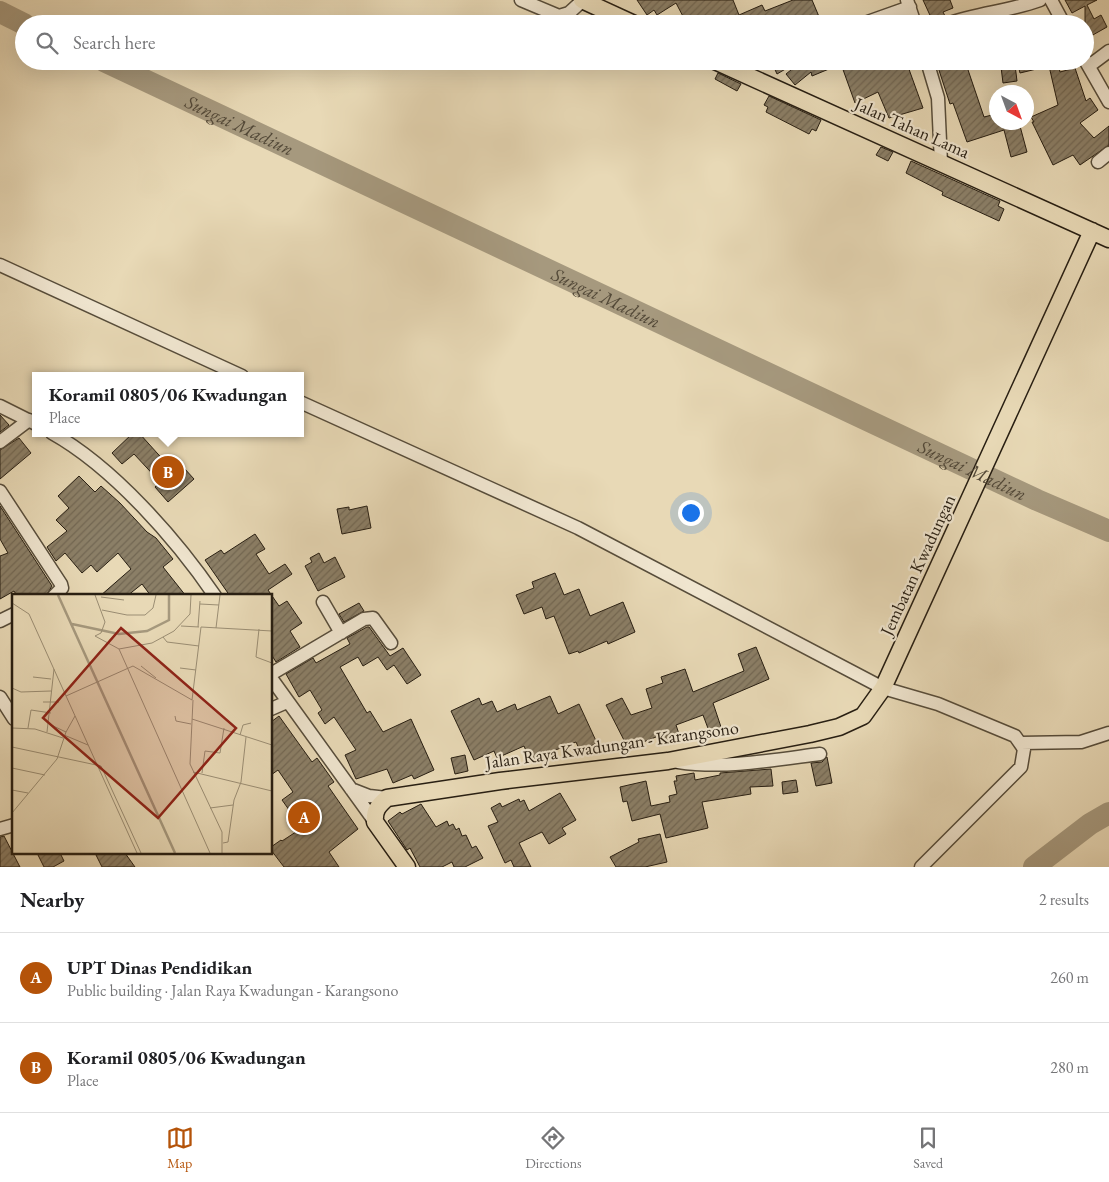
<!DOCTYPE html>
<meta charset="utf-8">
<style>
body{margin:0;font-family:"EB Garamond",serif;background:#f2f2f2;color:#202124}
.compass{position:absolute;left:989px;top:85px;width:45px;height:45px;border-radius:50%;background:#fff;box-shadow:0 5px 20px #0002;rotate:139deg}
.you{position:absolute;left:690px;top:512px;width:18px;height:18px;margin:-12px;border:4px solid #fff;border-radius:50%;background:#1a73e8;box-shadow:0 0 0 8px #1a73e833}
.badge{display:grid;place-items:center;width:32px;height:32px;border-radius:50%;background:#b45309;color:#fff;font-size:16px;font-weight:700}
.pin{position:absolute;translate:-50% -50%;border:2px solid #fff;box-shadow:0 1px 5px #0006}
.popup{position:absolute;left:32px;top:372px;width:272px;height:65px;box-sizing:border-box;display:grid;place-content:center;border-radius:0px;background:#fff;filter:drop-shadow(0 1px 4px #0005);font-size:16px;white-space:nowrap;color:#757577}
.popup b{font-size:19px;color:#202124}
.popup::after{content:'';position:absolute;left:50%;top:100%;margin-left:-10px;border:10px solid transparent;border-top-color:#fff}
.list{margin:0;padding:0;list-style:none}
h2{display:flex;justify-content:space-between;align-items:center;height:65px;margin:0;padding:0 20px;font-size:21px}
h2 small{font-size:16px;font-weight:400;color:#757577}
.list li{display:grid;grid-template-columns:32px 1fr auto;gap:15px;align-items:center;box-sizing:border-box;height:90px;padding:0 20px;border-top:1px solid #e0e0e0}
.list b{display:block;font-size:19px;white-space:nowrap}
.list p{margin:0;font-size:16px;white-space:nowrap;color:#757577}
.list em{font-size:16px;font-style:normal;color:#757577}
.icon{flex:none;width:28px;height:28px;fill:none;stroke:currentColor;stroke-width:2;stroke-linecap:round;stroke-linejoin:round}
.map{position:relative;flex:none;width:1109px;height:867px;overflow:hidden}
.search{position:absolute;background:#fff;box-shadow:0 5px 20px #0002;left:15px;right:15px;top:15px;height:55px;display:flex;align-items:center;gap:12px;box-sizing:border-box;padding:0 18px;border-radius:28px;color:#757577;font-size:19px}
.sheet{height:245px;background:#fff}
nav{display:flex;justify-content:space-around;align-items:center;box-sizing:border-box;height:70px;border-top:1px solid #e0e0e0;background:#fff;font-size:14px;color:#757577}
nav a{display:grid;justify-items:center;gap:2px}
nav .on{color:#b45309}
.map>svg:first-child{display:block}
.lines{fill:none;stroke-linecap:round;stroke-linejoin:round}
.river{stroke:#a6997e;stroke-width:22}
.building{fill:url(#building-hatch);stroke:#271e12}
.minor-casing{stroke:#574d3b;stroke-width:15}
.major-casing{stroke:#271e12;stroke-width:19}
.minor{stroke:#f0e6d0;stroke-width:12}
.major{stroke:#e8d9b6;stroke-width:16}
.labels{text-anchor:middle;stroke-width:4.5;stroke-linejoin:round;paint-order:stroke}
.street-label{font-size:18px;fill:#271e12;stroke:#f0e6d0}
.water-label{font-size:19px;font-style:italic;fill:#534938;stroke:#f0e6d0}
.inset-river{fill:none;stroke:#a6997e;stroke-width:2.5}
.inset-road{fill:none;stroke:#9b8e74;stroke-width:1}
.view{fill:#8f2418;fill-opacity:0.15;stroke:#8f2418;stroke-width:2.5}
.inset-edge{fill:none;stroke:#271e12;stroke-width:2.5}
</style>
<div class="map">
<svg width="1109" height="867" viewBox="0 0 1109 867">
<defs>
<pattern id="building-hatch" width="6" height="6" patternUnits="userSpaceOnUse" patternTransform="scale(1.25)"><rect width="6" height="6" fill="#8b7f67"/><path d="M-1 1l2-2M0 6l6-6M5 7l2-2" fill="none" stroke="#726753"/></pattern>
</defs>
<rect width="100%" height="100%" fill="#e8d9b6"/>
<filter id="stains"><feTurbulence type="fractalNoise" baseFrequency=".004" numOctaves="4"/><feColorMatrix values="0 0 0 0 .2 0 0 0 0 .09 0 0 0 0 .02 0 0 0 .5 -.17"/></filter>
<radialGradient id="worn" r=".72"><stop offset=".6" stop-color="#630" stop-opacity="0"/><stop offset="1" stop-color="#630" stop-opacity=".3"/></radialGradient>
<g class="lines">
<g class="river">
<path d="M 0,12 L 24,24"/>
<path id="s1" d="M 104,61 L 1037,500 L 1109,531"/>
<path d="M 1034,867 L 1090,824 L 1109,813"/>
</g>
</g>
<path class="building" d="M 637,0 L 733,0 L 739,15 L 762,5 L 765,11 L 793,0 L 812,0 L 820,19 L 814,21 L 815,24 L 781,24 L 778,18 L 764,24 L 687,24 L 676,3 L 657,15 L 654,10 L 647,15 Z
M 923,0 L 950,0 L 953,8 L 943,12 L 945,16 L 939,24 L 934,24 Z
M 1065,0 L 1097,0 L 1087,5 L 1094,19 L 1101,15 L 1107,27 L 1091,36 L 1085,26 L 1085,6 L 1072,13 Z
M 771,61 L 799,61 L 777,74 Z
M 802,61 L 906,61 L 923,108 L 889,118 L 878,92 L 855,103 L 841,64 L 812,76 L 811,72 L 795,85 L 786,74 Z
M 936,61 L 965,61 L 984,117 L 996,114 L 996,122 L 1022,122 L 1020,126 L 1027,152 L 1011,157 L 1004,130 L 967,142 L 953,103 L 950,104 Z
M 1017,61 L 1057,61 L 1060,72 L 1075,68 L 1086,101 L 1090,98 L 1098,110 L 1080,123 L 1094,138 L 1109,126 L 1109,145 L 1080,165 L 1073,155 L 1053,165 L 1032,122 L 1034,122 L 1031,117 L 1058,105 L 1049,66 L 1020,73 Z
M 1015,65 L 1017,81 L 1003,83 L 1001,67 Z
M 718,73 L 741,84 L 737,91 L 715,79 Z
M 769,96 L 821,120 L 816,131 L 812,129 L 809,134 L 766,112 L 768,107 L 764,105 Z
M 881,147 L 893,152 L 888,161 L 876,155 Z
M 911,161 L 1000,201 L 998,206 L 1004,209 L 999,221 L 942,195 L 943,192 L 906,173 Z
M 0,415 L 9,425 L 0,432 Z
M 133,433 L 139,433 L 167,464 L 174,457 L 194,479 L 168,502 L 155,487 L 160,482 L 134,454 L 122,464 L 112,453 Z
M 19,438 L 31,453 L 0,479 L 0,450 Z
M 79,476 L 95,492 L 101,486 L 120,503 L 147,532 L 156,538 L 173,559 L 163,567 L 186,596 L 151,596 L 142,584 L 127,596 L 100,596 L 131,569 L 118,553 L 97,572 L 91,565 L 82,573 L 65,553 L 56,561 L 47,547 L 67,531 L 56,520 L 69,508 L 58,496 Z
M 0,506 L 52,586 L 46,596 L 17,596 L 14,591 L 0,599 L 0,556 L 8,553 L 0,539 Z
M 367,506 L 371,528 L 342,534 L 337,509 L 349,507 L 349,510 Z
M 255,534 L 265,549 L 256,554 L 269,574 L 285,564 L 292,574 L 268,590 L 279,606 L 287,601 L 302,623 L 290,631 L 300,647 L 276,662 L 271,654 L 271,596 L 230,596 L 205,560 L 221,550 L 224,554 Z
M 319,553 L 324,563 L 335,557 L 345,577 L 318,591 L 305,566 L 312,562 L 310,558 Z
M 555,573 L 564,595 L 579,589 L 590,616 L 623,602 L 635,632 L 608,644 L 607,641 L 579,653 L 578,651 L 569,654 L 554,616 L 546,619 L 542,607 L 524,614 L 516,595 L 534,588 L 532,582 Z
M 359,603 L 364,611 L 344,622 L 339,614 Z
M 367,627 L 369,627 L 390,656 L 403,648 L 421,675 L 407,684 L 394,665 L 387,670 L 378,657 L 363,666 L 358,657 L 340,667 L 367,713 L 370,711 L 383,732 L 411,719 L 434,770 L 414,779 L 412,775 L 393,783 L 387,769 L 356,779 L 345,755 L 356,750 L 334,717 L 325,724 L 318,713 L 322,710 L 310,690 L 299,697 L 286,674 L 313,658 L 316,663 L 350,644 L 347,638 Z
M 756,647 L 769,679 L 713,703 L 721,727 L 709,731 L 703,715 L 676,725 L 680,737 L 663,742 L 661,735 L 628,748 L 606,705 L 622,698 L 631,715 L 652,708 L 646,689 L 663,683 L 661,677 L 685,669 L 693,692 L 744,671 L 738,654 Z
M 550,696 L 558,714 L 579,704 L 597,743 L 580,751 L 576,742 L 530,760 L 524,746 L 497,758 L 494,751 L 474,760 L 451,711 L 479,698 L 482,705 L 492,701 L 497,712 L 515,704 L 517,710 Z
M 279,716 L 312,762 L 317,758 L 334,782 L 328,786 L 358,829 L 329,852 L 339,867 L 284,867 L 271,850 L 271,847 L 281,840 L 282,841 L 302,828 L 282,800 L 293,792 L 278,770 L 271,775 L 271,722 Z
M 465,755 L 468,771 L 455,774 L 451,758 Z
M 827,757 L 832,783 L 816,786 L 811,763 L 822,762 Z
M 771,769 L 773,786 L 750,787 L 751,794 L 702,802 L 708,828 L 666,838 L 660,814 L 632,821 L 627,801 L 623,802 L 620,787 L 646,781 L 651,806 L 670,802 L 669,796 L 677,794 L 674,781 L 677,781 L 676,776 L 694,773 L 695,780 L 720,775 L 720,773 Z
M 796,780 L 798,792 L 783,794 L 782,782 Z
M 560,793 L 576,820 L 562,828 L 566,834 L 549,844 L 542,832 L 519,843 L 531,867 L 514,867 L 511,860 L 505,863 L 488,826 L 498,822 L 491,808 L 500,803 L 502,807 L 519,799 L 520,802 L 524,800 L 529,811 Z
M 421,804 L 436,827 L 447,821 L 449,826 L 453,824 L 456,830 L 459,828 L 462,836 L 466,835 L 472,848 L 476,846 L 483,858 L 465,867 L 454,867 L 452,862 L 442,867 L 420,867 L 410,848 L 407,850 L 388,821 L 400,812 L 402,814 Z
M 660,834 L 667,862 L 645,867 L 616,867 L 610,857 L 639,842 L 638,839 Z
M 4,836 L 20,867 L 0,867 L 0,837 Z
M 37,853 L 60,853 L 64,861 L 53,867 L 44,867 Z
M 95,853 L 125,853 L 135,867 L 102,867 Z"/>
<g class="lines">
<g class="minor-casing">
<path id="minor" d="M 521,0 L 559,16 L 569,13 L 583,0
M 907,0 L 915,24
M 1051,0 L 1064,24
M 862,24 L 910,7
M 947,24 C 978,13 1010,11 1040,0
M 1085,60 L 1109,102
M 927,61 L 938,98 L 941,163
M 1089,66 L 1109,51
M 730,68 L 750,61
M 1098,162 L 1109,153
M 0,265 L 242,376
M 300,402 L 578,528 L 883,688 L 938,704 L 1015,736 L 1024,749 L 1021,767 L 921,867
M 0,406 L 36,424
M 52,433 C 113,467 176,539 215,596
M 0,442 L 29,420
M 0,491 L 61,584 L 62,588 L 54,596
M 323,602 L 341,633
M 0,621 L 14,614
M 271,674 L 364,619 L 373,618 L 391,643
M 271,678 L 375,822
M 0,697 L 14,719
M 271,709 L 287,702
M 1021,743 L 1081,742 L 1109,733
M 678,762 C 725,769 774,760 820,754
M 351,789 L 369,796 L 387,798
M 0,829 L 14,825"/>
</g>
<g class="major-casing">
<path id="major" d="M 582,0 L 634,24
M 715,61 L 1109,239
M 407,867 L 375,822 C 374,810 378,806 387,798 L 500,781 L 668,761 L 810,734 L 839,727 L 863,716 L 883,688 L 1092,231"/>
</g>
<use href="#minor" class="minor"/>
<use href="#major" class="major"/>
</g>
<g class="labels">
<g class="street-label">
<text transform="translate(912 128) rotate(24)" y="6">Jalan Tahan Lama</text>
<text transform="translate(918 565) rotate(-65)" y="6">Jembatan Kwadungan</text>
<text transform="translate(612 745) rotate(-8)" y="6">Jalan Raya Kwadungan - Karangsono</text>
</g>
<g class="water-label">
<text dy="7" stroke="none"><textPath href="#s1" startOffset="150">Sungai Madiun</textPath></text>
<text dy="7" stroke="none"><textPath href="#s1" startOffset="555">Sungai Madiun</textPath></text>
<text dy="7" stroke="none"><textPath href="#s1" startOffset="960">Sungai Madiun</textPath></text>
</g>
</g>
<g transform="translate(12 594)">
<rect width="260" height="260" fill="#e8d9b6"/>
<path class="inset-river" d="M 46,1 L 163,259M 60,30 L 107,40 L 135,37 L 157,26 L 157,1"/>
<path class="inset-road" d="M 83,1 L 93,28 L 89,39 L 83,42 L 107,55 L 198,259M 89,3 L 112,6M 0,9 L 17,20 L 125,259M 188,10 L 207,11M 90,16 L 115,21 L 133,21 L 141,14 L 144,1M 169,32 L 187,33M 186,33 L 188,7M 204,34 L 208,1M 247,35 L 244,63 L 260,69M 151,43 L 155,48 L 187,52M 107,55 L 140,49 L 162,37 L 178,20 L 179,1M 129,72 L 144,84M 168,74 L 184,76M 21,83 L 39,85M 0,94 L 9,98 L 39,97M 54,102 L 121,72 L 180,106 L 189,33 L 260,37M 181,106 L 178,170 L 210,238 L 210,259M 31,108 L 47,108M 163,122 L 164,127 L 179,130M 180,125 L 260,151M 37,130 L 54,138M 0,134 L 23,135 L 51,144M 16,134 L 19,116 L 39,119M 35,138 L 42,75M 52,141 L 76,151M 228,141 L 231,131 L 239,129M 0,153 L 89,172 L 129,259M 0,174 L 33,181M 181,178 L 260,197M 190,179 L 193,157 L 208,159 L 212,134M 0,196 L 16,199M 198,214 L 221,211M 0,219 L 45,165 L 54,138 L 63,122M 211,249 L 216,248 L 222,206 L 229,188 L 234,143"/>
<path class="view" d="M 109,34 L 224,134 L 146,224 L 31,124 Z"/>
<rect width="260" height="260" class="inset-edge"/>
</g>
<rect width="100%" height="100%" filter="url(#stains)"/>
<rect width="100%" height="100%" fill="url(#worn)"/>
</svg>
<svg class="compass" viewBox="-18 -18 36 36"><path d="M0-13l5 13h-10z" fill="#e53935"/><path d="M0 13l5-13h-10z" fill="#757577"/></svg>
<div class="you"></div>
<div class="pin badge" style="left:304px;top:817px">A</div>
<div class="pin badge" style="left:168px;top:472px">B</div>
<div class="popup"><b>Koramil 0805/06 Kwadungan</b>Place</div>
<div class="search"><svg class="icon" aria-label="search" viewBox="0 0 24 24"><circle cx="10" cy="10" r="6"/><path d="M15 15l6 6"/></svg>Search here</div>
</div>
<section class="sheet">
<h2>Nearby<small>2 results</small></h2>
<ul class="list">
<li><span class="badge">A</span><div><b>UPT Dinas Pendidikan</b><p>Public building · Jalan Raya Kwadungan - Karangsono</p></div><em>260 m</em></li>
<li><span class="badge">B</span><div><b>Koramil 0805/06 Kwadungan</b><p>Place</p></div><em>280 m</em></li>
</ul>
</section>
<nav>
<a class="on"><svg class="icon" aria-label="map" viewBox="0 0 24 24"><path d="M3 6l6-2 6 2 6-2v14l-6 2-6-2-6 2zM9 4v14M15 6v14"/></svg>Map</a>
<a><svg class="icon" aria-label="directions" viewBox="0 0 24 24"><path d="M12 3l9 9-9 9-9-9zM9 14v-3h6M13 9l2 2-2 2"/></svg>Directions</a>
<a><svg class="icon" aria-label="saved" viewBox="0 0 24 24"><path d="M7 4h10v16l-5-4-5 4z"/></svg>Saved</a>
</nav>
